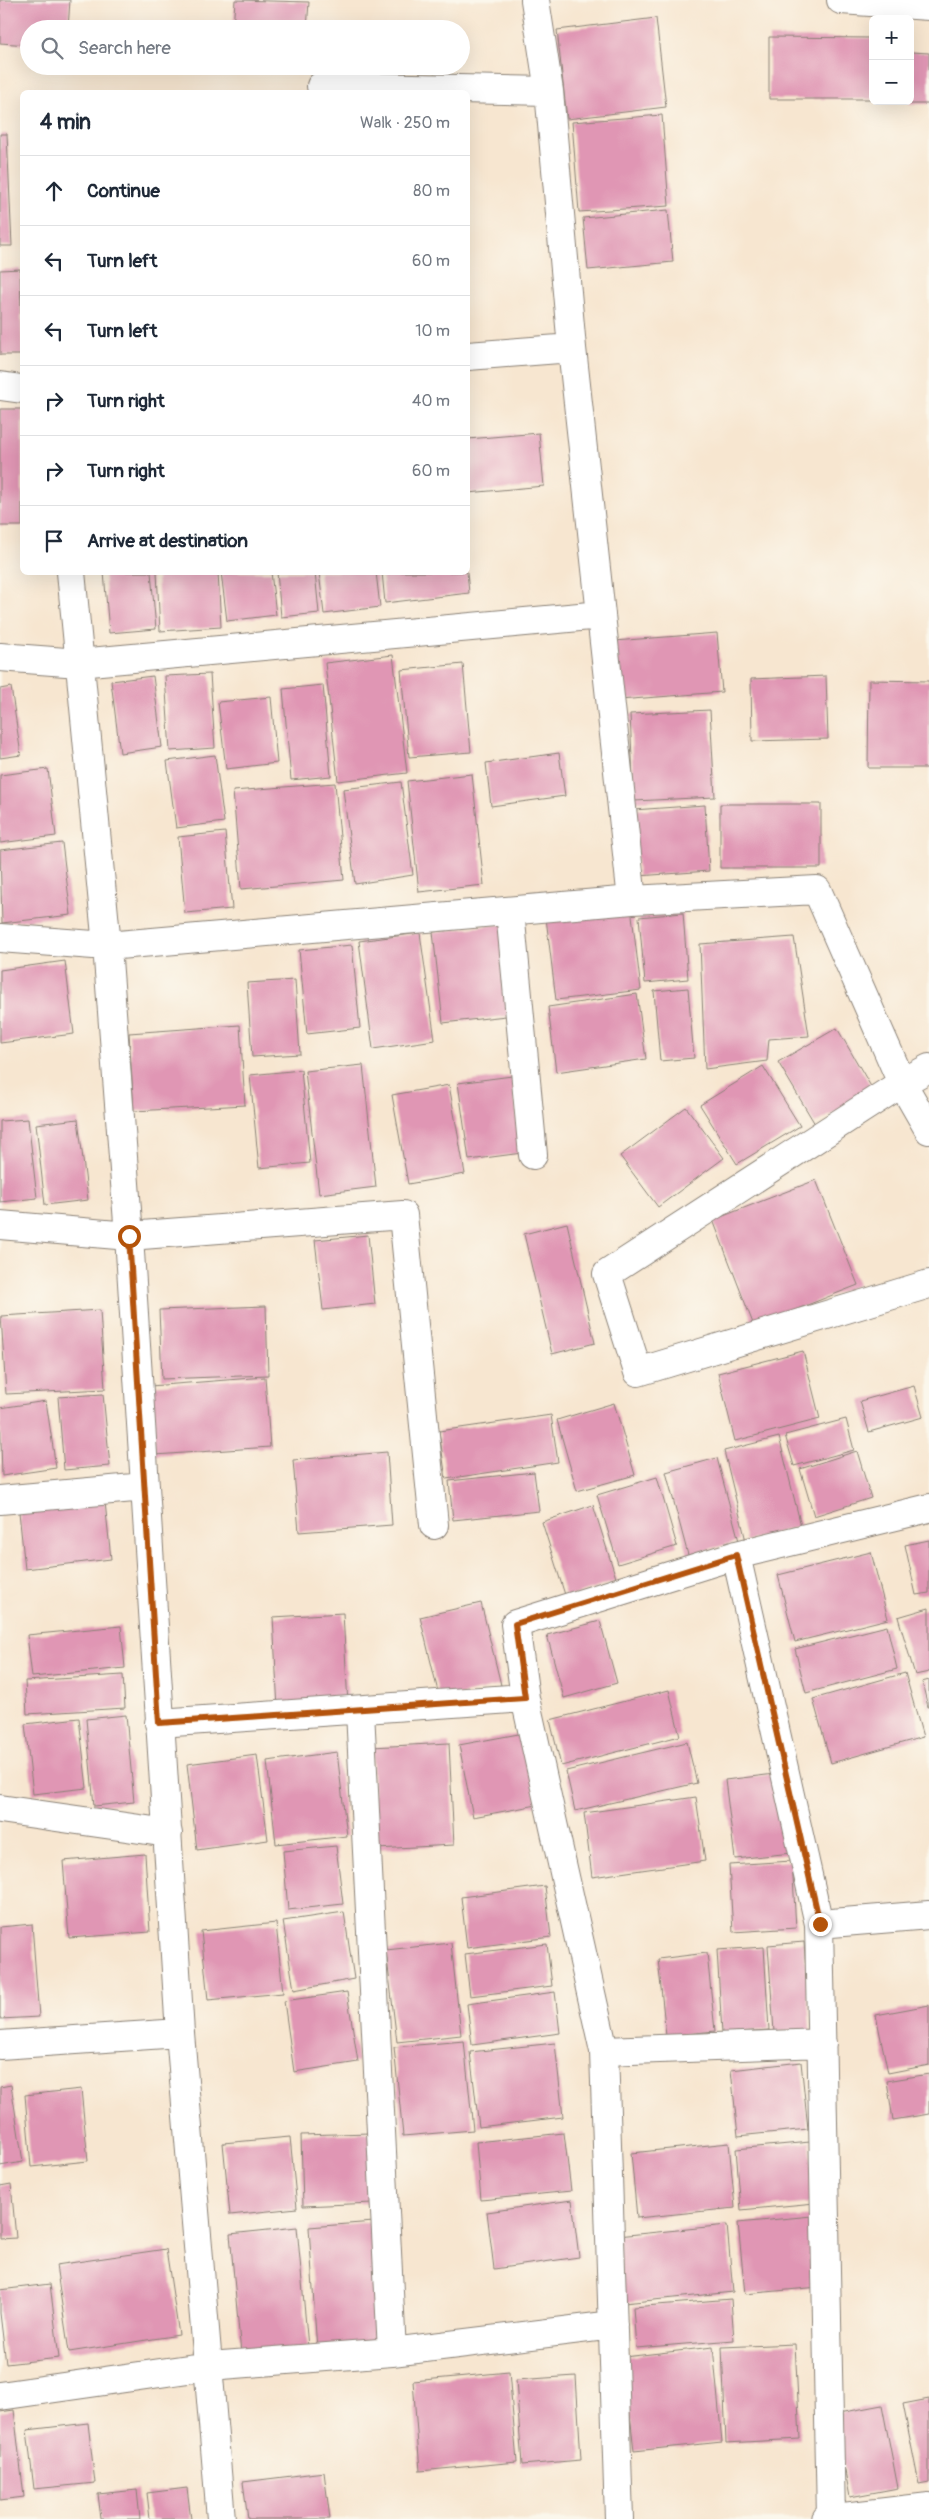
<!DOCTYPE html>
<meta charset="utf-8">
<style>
body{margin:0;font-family:Pangolin,sans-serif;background:#f2f2f3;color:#1f2937}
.controls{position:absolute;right:15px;top:15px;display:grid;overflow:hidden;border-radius:8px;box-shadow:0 5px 20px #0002}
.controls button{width:45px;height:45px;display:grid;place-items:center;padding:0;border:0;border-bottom:1px solid #e0e1e3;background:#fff;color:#1f2937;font:25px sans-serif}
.stop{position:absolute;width:15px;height:15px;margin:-11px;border:4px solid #b45309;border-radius:50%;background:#fff}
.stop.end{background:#b45309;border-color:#fff;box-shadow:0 1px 5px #0008}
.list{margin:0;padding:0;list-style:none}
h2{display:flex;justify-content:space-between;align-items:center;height:65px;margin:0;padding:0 20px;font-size:21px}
h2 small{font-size:16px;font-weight:400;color:#747a83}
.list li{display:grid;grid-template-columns:32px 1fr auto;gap:15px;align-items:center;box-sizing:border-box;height:70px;padding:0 20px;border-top:1px solid #e0e1e3}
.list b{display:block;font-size:19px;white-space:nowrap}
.list em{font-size:16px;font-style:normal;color:#747a83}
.icon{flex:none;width:28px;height:28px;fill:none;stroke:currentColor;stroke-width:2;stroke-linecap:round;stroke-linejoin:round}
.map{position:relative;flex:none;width:929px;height:2519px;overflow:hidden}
.search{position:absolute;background:#fff;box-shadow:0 5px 20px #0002;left:20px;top:20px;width:450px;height:55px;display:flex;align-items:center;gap:12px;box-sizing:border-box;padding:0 18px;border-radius:28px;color:#747a83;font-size:19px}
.panel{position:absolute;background:#fff;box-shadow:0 5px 20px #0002;left:20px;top:90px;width:450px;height:485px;border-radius:8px}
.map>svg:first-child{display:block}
.building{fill:#e096b4}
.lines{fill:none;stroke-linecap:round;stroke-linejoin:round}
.street-casing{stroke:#8a8176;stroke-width:30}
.secondary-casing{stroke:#8a8176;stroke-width:30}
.street{stroke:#fff;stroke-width:28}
.secondary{stroke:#fff;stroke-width:28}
.route{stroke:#b45309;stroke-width:6}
</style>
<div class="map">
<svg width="929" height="2519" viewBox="0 0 929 2519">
<rect width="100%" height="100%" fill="#fbf7ec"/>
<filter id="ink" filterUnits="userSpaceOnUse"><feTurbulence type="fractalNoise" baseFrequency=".02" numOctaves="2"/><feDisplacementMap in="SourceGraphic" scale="10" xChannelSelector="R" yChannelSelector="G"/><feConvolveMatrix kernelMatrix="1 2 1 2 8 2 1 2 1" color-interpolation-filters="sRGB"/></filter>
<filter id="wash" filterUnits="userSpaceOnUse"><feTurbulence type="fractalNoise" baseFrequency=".0096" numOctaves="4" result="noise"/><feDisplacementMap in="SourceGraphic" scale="20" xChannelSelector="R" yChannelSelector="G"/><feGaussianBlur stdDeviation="1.12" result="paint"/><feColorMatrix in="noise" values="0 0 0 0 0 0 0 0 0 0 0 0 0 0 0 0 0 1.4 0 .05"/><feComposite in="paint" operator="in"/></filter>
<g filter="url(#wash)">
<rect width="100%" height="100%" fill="#f7e6d0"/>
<g id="blocks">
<path class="building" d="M 0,0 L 70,0 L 68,29 L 29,29 L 29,45 L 0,43 Z
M 235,0 L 309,2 L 307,29 L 233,29 Z
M 656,18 L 666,107 L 567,119 L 557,30 Z
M 769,37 L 873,38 L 873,99 L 769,99 Z
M 911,52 L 929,53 L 929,104 L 909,104 Z
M 662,115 L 669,206 L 579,212 L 572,122 Z
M 0,134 L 7,134 L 12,246 L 0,246 Z
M 668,210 L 673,262 L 588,270 L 583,218 Z
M 20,269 L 22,355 L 0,355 L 0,270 Z
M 0,409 L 22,409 L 22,526 L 0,526 Z
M 539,433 L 544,486 L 468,493 L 468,439 Z
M 104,572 L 151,572 L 156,629 L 109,633 Z
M 157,572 L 218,572 L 221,627 L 160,631 Z
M 221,572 L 271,572 L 276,615 L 227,621 Z
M 277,572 L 315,572 L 319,613 L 281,617 Z
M 319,572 L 376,572 L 380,607 L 324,614 Z
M 382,572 L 467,572 L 469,593 L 385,603 Z
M 717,633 L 722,692 L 619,700 L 614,641 Z
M 393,655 L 407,773 L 338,781 L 325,663 Z
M 463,664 L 471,752 L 409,757 L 401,670 Z
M 210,674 L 215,748 L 170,751 L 165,676 Z
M 153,676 L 162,747 L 120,753 L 111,681 Z
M 826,676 L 828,739 L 752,741 L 751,679 Z
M 869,680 L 929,681 L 929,768 L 868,768 Z
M 323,685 L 331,776 L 291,780 L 283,689 Z
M 11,687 L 21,755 L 0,758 L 0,689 Z
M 271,697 L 277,763 L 226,769 L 218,702 Z
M 710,710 L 715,797 L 634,801 L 630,714 Z
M 559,753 L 565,796 L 491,806 L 486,763 Z
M 215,755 L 224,822 L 176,828 L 167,761 Z
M 48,769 L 56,836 L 0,843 L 0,775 Z
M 472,774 L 484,885 L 419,892 L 407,781 Z
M 401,782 L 413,875 L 355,884 L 343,789 Z
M 335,783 L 344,880 L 241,889 L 233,791 Z
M 720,804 L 821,804 L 821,868 L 720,868 Z
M 705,805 L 709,871 L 638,876 L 633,810 Z
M 225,832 L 232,909 L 185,913 L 178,837 Z
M 62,843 L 71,915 L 2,923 L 0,850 Z
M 631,907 L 641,990 L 556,1000 L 546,918 Z
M 683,913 L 688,979 L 645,983 L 639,917 Z
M 505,924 L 515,1015 L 443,1023 L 433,932 Z
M 420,933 L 435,1040 L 373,1049 L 359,941 Z
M 794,937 L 809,1036 L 769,1039 L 767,1061 L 705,1069 L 700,944 Z
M 352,945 L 360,1028 L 307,1034 L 299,950 Z
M 65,961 L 74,1034 L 0,1043 L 0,970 Z
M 295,980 L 300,1054 L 252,1057 L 247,983 Z
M 688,988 L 694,1058 L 660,1061 L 654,991 Z
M 637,994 L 646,1059 L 556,1072 L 548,1007 Z
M 240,1025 L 245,1105 L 134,1111 L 129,1033 Z
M 837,1028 L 873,1090 L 815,1124 L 778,1062 Z
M 363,1065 L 376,1187 L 319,1194 L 305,1071 Z
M 763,1066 L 800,1126 L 737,1164 L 700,1105 Z
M 301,1070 L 310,1163 L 259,1168 L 250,1075 Z
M 512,1076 L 522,1153 L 469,1160 L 458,1083 Z
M 449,1085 L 465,1174 L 408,1184 L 392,1095 Z
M 686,1107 L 724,1158 L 658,1207 L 620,1156 Z
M 28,1119 L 37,1198 L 0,1202 L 0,1121 Z
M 78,1119 L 88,1200 L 45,1205 L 36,1124 Z
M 816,1180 L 858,1285 L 754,1326 L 713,1220 Z
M 567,1223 L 595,1343 L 552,1354 L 524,1234 Z
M 368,1235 L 375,1304 L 323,1310 L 315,1240 Z
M 266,1306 L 268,1375 L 162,1379 L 159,1310 Z
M 100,1310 L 105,1389 L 6,1394 L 1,1316 Z
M 803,1351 L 820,1419 L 735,1441 L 718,1373 Z
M 265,1377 L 270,1447 L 155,1455 L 150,1386 Z
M 914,1386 L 923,1417 L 869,1432 L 860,1401 Z
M 103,1394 L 110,1466 L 64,1470 L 58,1397 Z
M 46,1401 L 56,1468 L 2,1476 L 0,1408 Z
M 614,1403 L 635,1475 L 577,1491 L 557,1420 Z
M 551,1415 L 558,1462 L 446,1479 L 439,1431 Z
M 846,1419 L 854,1450 L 794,1466 L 785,1435 Z
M 779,1437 L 801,1526 L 746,1541 L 724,1451 Z
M 857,1451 L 871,1498 L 814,1516 L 800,1469 Z
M 387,1452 L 392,1525 L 299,1532 L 293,1460 Z
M 717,1458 L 739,1541 L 688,1555 L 666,1472 Z
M 534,1472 L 539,1511 L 453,1520 L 449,1481 Z
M 657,1477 L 677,1546 L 618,1564 L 597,1495 Z
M 105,1502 L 111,1559 L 25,1569 L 19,1512 Z
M 593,1505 L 617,1581 L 566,1598 L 542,1522 Z
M 929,1540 L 929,1593 L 916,1595 L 905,1545 Z
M 871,1552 L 888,1619 L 795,1642 L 778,1575 Z
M 481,1603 L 501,1685 L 440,1700 L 420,1617 Z
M 929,1608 L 929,1672 L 915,1675 L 898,1617 Z
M 343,1613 L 348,1705 L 278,1709 L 273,1617 Z
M 600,1621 L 617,1683 L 564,1698 L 547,1635 Z
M 121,1626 L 125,1668 L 32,1677 L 27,1635 Z
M 887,1626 L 897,1669 L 806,1693 L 795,1649 Z
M 905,1673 L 923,1737 L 831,1763 L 813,1699 Z
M 123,1675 L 125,1708 L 27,1714 L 25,1681 Z
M 929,1680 L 929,1707 L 928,1707 L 922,1682 Z
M 669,1690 L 680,1736 L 561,1766 L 550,1720 Z
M 126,1715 L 134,1802 L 94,1806 L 86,1719 Z
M 79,1718 L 87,1788 L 33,1794 L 25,1724 Z
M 524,1733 L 537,1805 L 473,1817 L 459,1745 Z
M 687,1742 L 697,1783 L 575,1811 L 566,1771 Z
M 449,1743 L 454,1845 L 376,1849 L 372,1747 Z
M 337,1752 L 347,1836 L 276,1844 L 267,1761 Z
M 257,1755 L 268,1840 L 197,1850 L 187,1764 Z
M 783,1773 L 792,1853 L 735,1859 L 725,1780 Z
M 696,1797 L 705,1861 L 592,1877 L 584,1813 Z
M 336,1846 L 343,1904 L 288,1910 L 283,1851 Z
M 145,1854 L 150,1932 L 69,1938 L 63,1861 Z
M 792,1861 L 796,1928 L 733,1932 L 729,1865 Z
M 545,1886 L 551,1937 L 467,1948 L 461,1897 Z
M 344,1912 L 354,1979 L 294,1990 L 283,1921 Z
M 276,1923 L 283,1993 L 208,2000 L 201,1931 Z
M 32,1924 L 39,2017 L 0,2019 L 0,1927 Z
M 804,1942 L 810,2030 L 774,2032 L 768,1945 Z
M 451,1943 L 461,2035 L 397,2042 L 386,1950 Z
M 547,1944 L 552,1986 L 470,1996 L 465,1954 Z
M 764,1947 L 769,2030 L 722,2033 L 717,1950 Z
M 707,1953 L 715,2031 L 666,2036 L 658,1959 Z
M 347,1992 L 358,2062 L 294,2072 L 284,2001 Z
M 555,1992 L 560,2033 L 472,2045 L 467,2004 Z
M 929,2005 L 929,2065 L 888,2073 L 876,2015 Z
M 464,2041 L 473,2130 L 403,2136 L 394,2047 Z
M 555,2043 L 563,2117 L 479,2127 L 470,2052 Z
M 801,2062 L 808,2129 L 738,2136 L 731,2070 Z
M 929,2074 L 929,2114 L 893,2120 L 887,2081 Z
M 11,2085 L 23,2162 L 0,2166 L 0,2087 Z
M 81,2089 L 88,2161 L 31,2167 L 25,2095 Z
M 370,2133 L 373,2203 L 303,2206 L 301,2135 Z
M 564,2133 L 571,2191 L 481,2200 L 476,2142 Z
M 290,2137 L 297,2208 L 230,2215 L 223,2143 Z
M 810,2142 L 815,2203 L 741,2210 L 736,2149 Z
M 729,2143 L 735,2208 L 637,2218 L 631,2153 Z
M 11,2184 L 16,2238 L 0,2239 L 0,2186 Z
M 572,2200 L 579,2257 L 494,2269 L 487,2212 Z
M 812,2216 L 819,2287 L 745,2294 L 738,2223 Z
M 374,2222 L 381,2347 L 317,2351 L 309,2227 Z
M 727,2225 L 733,2292 L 624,2303 L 618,2236 Z
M 297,2227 L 308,2347 L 241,2354 L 230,2234 Z
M 166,2249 L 179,2335 L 69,2352 L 56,2265 Z
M 50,2284 L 59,2358 L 6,2364 L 0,2313 L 0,2290 Z
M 731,2299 L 734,2340 L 636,2348 L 633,2307 Z
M 795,2344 L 800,2439 L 726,2443 L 722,2347 Z
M 713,2347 L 722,2442 L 634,2451 L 624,2357 Z
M 509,2372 L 517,2462 L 420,2471 L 413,2381 Z
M 576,2376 L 581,2460 L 522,2465 L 516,2380 Z
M 929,2399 L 929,2482 L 919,2484 L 903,2404 Z
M 882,2405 L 898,2488 L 850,2497 L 834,2414 Z
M 14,2410 L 24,2497 L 0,2500 L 0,2412 Z
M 88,2423 L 95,2483 L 34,2489 L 27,2430 Z
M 324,2472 L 330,2519 L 248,2519 L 243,2482 Z
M 187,2488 L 191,2519 L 150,2519 L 147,2493 Z
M 137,2490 L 140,2519 L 101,2519 L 98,2494 Z"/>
</g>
</g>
<g filter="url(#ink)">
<use href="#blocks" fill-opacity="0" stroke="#8a8176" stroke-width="1"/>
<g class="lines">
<g class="street-casing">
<path id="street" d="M 535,0 L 549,91 L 572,348 L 632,900
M 321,86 L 549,91
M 468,356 L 572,348
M 0,386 L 22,389
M 71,572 L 107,946 L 129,1236 L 180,2033 L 221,2519
M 0,657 L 79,663 L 601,615
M 510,911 L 533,1155
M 0,938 L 107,946 L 632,900 L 817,890 L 902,1083 L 929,1130
M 929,1068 L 902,1083 L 607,1274 L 638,1372 L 929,1284
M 0,1225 L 129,1236 L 403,1215 L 434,1525
M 0,1500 L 145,1487
M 736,1555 L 819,1924 L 831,2518
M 360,1711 L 392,2352
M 159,1723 L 525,1698
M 0,1809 L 168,1833
M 819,1924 L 929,1915
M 0,2045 L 180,2033
M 604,2051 L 822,2043
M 0,2396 L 209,2366 L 392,2352 L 613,2325
M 619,2519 L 604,2051 L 525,1698 L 515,1624 L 736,1555 L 929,1508
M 826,2519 L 929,2507"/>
</g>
<g class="secondary-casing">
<path id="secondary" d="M 841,0 L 929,6"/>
</g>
<use href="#street" class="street"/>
<use href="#secondary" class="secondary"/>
</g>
</g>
<g class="lines" filter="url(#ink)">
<path class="route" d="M 129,1236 L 159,1723 L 525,1698 L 515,1624 L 736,1555 L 820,1924"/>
</g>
</svg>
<div class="controls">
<button>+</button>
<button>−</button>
</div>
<div class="stop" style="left:129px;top:1236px"></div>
<div class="stop end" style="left:820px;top:1924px"></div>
<div class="search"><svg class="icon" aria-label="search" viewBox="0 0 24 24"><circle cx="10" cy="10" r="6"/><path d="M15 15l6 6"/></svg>Search here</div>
<section class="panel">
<h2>4 min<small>Walk · 250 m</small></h2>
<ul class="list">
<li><svg class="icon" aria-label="ahead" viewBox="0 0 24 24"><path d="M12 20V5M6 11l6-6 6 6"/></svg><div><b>Continue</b></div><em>80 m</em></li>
<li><svg class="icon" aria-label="left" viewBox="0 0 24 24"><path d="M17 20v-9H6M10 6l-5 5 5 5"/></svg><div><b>Turn left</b></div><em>60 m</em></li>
<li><svg class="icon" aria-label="left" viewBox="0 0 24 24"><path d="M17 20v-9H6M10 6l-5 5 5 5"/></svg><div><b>Turn left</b></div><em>10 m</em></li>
<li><svg class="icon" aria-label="right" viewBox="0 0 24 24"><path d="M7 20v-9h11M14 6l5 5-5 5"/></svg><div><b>Turn right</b></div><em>40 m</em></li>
<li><svg class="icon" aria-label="right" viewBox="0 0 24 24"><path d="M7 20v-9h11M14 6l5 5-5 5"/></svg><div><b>Turn right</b></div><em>60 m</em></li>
<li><svg class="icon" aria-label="arrive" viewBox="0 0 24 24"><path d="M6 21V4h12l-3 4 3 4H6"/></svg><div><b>Arrive at destination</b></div></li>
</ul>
</section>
</div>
